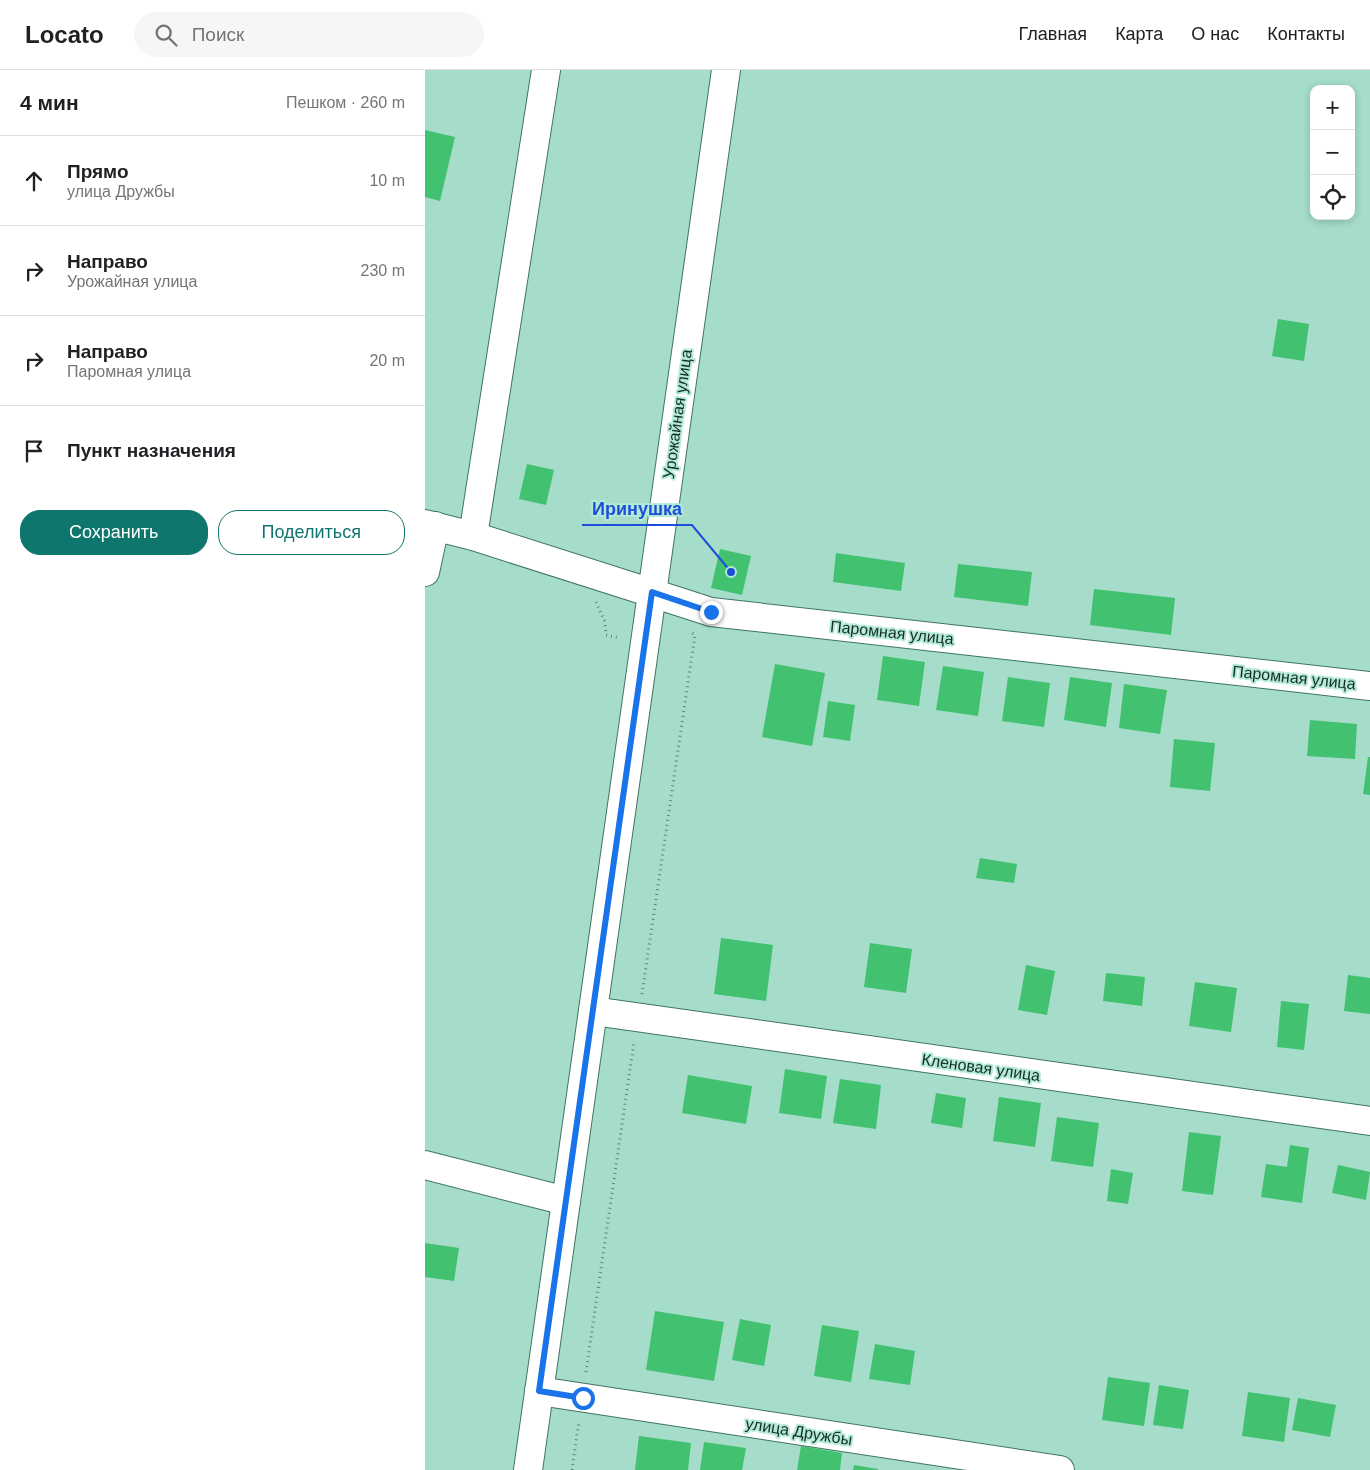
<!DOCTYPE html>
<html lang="ru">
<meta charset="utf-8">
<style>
body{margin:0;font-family:Helvetica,sans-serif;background:#f6f6f6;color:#202124}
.controls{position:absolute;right:15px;top:15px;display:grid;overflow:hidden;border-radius:10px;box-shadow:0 2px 8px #0003}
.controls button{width:45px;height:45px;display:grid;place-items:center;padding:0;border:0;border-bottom:1px solid #e0e0e0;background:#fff;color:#202124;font:25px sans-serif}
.stop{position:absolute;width:15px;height:15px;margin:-11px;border:4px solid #1a73e8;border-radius:50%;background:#fff}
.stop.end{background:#1a73e8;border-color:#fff;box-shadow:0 1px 5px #0008}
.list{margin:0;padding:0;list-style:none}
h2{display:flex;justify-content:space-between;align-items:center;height:65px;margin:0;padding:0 20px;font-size:21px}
h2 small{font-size:16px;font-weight:400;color:#757577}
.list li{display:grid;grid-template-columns:32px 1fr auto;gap:15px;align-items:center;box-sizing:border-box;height:90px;padding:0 20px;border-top:1px solid #e0e0e0}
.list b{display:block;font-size:19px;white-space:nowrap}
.list p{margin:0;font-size:16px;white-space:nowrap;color:#757577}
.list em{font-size:16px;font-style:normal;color:#757577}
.actions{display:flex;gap:10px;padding:15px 20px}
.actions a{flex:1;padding:11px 0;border:1px solid #0f766e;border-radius:20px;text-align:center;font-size:18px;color:#0f766e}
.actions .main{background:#0f766e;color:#fff}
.icon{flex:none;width:28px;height:28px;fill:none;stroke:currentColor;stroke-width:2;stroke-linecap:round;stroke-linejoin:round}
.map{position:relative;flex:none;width:945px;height:1400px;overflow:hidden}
header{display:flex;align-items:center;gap:30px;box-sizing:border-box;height:70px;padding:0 25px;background:#fff;border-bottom:1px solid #e0e0e0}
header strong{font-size:24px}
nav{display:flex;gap:28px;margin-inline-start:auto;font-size:18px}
.search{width:350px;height:45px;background:#f6f6f6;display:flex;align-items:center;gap:12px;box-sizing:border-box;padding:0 18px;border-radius:28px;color:#757577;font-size:19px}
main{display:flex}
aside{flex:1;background:#fff}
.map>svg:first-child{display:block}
.building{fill:#42c170}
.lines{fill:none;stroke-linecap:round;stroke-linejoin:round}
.minor-casing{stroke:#3f7464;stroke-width:30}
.major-casing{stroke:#3f7464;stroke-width:30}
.path{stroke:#5e8679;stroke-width:3;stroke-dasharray:1 4;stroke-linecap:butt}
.minor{stroke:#fff;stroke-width:28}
.major{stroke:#fff;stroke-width:28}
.route{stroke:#1a73e8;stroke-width:6}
.labels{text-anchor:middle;stroke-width:4;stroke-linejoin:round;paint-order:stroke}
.street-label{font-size:16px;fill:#162d26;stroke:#b2ead7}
.leader{fill:none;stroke:#1d4ed8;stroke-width:2}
.callout-dot{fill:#1d4ed8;stroke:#b2ead7;stroke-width:2}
.callout-label{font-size:18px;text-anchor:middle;font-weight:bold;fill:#1d4ed8;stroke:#b2ead7;stroke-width:4;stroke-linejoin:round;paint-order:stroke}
</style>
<header>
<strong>Locato</strong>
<div class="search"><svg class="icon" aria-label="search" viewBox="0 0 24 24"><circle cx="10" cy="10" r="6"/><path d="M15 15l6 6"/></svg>Поиск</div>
<nav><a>Главная</a><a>Карта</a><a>О нас</a><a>Контакты</a></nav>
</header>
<main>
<aside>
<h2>4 мин<small>Пешком · 260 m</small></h2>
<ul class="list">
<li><svg class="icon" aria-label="ahead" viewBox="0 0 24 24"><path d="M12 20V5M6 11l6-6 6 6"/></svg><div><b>Прямо</b><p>улица Дружбы</p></div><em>10 m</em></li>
<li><svg class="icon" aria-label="right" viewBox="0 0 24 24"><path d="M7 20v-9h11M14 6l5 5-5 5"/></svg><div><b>Направо</b><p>Урожайная улица</p></div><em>230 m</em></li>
<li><svg class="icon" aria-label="right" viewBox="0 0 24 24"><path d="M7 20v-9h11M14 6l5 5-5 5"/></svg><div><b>Направо</b><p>Паромная улица</p></div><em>20 m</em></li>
<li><svg class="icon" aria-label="arrive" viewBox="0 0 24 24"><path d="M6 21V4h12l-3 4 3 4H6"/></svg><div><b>Пункт назначения</b></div></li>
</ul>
<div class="actions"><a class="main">Сохранить</a><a>Поделиться</a></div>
</aside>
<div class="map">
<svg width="945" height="1400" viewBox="0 0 945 1400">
<rect width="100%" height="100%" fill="#a5ddca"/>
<path class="building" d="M 0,60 L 30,67 L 15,131 L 0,127 Z
M 853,249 L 884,254 L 879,291 L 847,286 Z
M 102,394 L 129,400 L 121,435 L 94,429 Z
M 295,479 L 326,486 L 317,525 L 286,518 Z
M 411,483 L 480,493 L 476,521 L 408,512 Z
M 533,494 L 607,502 L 603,536 L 529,527 Z
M 669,519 L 750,528 L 746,565 L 665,555 Z
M 458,586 L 500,592 L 494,636 L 452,630 Z
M 350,594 L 400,603 L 387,676 L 337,667 Z
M 518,596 L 559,602 L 553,646 L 511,640 Z
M 583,607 L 625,613 L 619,657 L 577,651 Z
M 645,607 L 687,613 L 681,657 L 639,650 Z
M 699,614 L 742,620 L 735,664 L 694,658 Z
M 403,631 L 430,635 L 425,671 L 398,667 Z
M 885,650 L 932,654 L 930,689 L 882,686 Z
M 749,669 L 790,673 L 785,721 L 745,717 Z
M 943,687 L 945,687 L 945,725 L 938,724 Z
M 555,788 L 592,794 L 589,813 L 551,808 Z
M 296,868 L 348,875 L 341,931 L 289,924 Z
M 445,873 L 487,879 L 481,923 L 439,917 Z
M 601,895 L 630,901 L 622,945 L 593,940 Z
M 681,903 L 720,907 L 717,936 L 678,931 Z
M 923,905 L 945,908 L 945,944 L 919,941 Z
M 770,912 L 812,918 L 806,962 L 764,956 Z
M 856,931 L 884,934 L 879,980 L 852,977 Z
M 360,999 L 402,1006 L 396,1049 L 354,1043 Z
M 263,1005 L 327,1016 L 321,1054 L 257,1043 Z
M 415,1009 L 456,1015 L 451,1059 L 408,1053 Z
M 511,1023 L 541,1028 L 537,1058 L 506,1053 Z
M 574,1027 L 616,1033 L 610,1077 L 568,1071 Z
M 632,1047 L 674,1053 L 668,1097 L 626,1091 Z
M 764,1062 L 796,1066 L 788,1125 L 757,1121 Z
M 865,1075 L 884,1078 L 877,1133 L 836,1127 L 841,1094 L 862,1097 Z
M 913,1095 L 945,1102 L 941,1130 L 907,1123 Z
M 686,1099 L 708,1103 L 703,1134 L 682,1131 Z
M 0,1173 L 34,1178 L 29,1211 L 0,1207 Z
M 230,1241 L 299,1252 L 289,1311 L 221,1300 Z
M 315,1249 L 346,1255 L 339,1296 L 307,1290 Z
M 397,1255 L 434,1261 L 426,1312 L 389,1306 Z
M 450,1274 L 490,1281 L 485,1315 L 444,1309 Z
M 683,1307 L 725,1313 L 719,1356 L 677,1350 Z
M 734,1315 L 764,1320 L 758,1359 L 728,1355 Z
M 823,1322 L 865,1328 L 859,1372 L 817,1366 Z
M 873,1328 L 911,1335 L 905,1367 L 867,1360 Z
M 214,1366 L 266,1373 L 263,1400 L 210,1400 Z
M 279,1372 L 321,1378 L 317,1400 L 275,1400 Z
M 376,1376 L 417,1383 L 415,1400 L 372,1400 Z
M 429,1395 L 453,1399 L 453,1400 L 428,1400 Z"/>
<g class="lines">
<g class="minor-casing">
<path id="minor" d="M 48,466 L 121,0
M 0,502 L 10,456
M 227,523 L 286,542 L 945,616
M 168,941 L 945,1051
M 0,1095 L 141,1131
M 114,1321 L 635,1400"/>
</g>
<g class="major-casing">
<path id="major" d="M 0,454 L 48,466 L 227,523
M 103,1400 L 301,0"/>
</g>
<path class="path" d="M 171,532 L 180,552 L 181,565 L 195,568
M 217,924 L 270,565 L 267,563
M 161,1302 L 209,972
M 147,1400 L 154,1351"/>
<use href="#minor" class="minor"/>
<use href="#major" class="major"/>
</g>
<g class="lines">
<path class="route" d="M 158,1328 L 114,1321 L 227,522 L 286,542"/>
</g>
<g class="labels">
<g class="street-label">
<text transform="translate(252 344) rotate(-82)" y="6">Урожайная улица</text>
<text transform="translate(467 562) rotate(6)" y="6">Паромная улица</text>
<text transform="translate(869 607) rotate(6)" y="6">Паромная улица</text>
<text transform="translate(556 997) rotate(8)" y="6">Кленовая улица</text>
<text transform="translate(374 1361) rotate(9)" y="6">улица Дружбы</text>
</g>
</g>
<path class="leader" d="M306 502L267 455H157"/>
<circle class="callout-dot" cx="306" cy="502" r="5"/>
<g class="callout-label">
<text x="212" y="445">Иринушка</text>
</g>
</svg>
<div class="controls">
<button>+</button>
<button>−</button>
<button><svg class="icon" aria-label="locate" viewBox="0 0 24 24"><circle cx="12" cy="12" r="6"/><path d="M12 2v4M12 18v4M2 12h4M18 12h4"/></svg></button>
</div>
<div class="stop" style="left:158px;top:1328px"></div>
<div class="stop end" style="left:286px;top:542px"></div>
</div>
</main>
